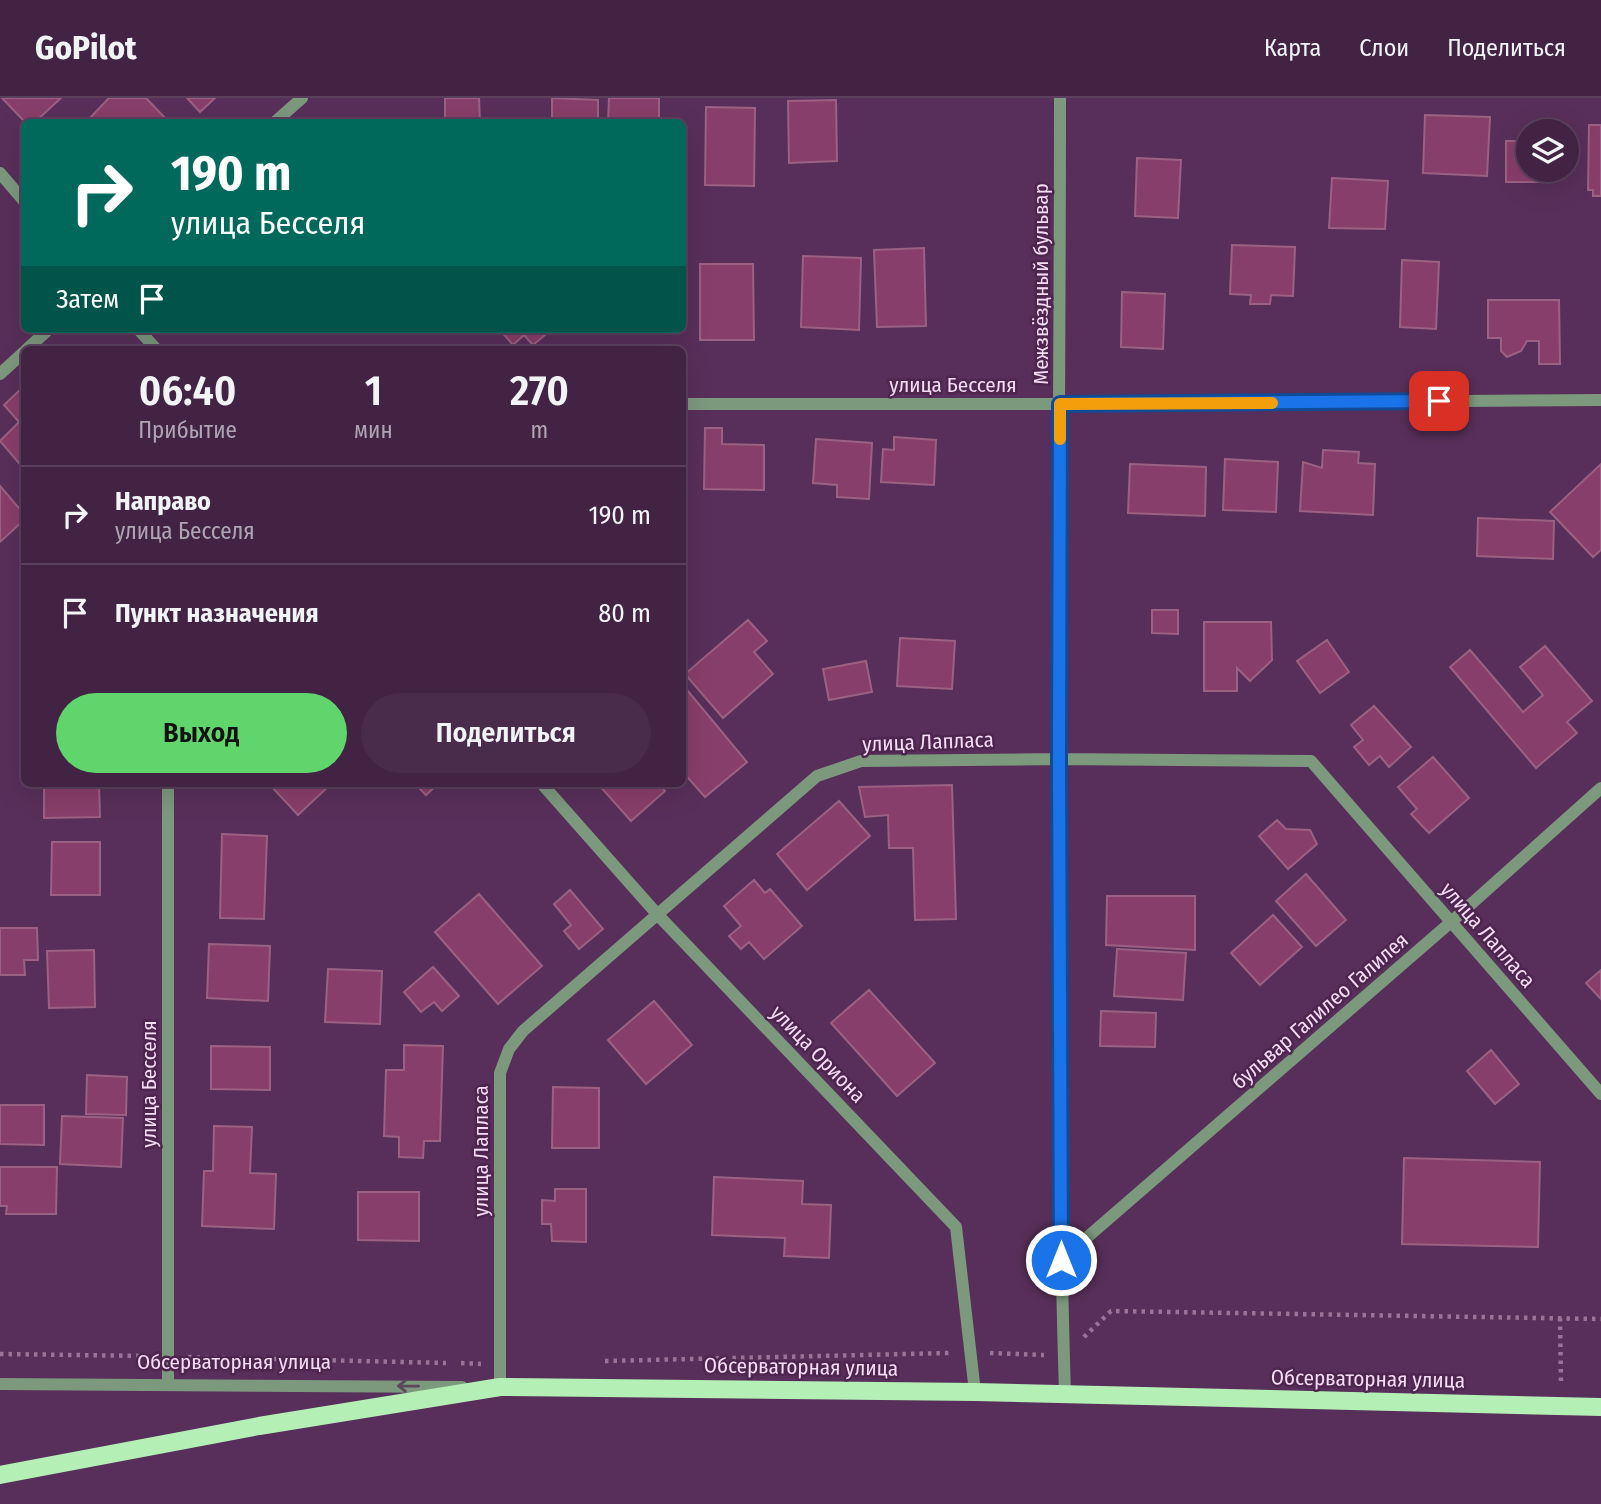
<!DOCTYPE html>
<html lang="ru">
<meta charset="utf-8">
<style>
body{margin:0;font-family:"Fira Sans Condensed",sans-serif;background:#492b4b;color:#f1f3f6;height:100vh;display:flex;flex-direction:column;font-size:26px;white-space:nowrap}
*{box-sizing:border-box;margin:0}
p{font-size:23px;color:#aea4b2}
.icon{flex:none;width:38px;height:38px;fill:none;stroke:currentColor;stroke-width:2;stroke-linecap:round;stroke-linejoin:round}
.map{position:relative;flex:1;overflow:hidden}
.drawer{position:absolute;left:21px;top:248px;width:665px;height:441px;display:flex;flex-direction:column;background:#422344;border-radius:10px;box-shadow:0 7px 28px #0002,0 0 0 2px #5a405d}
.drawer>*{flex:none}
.hud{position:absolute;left:21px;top:21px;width:665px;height:214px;border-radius:10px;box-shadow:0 7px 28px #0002,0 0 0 2px #5a405d;background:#00695c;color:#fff;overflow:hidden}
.fabs{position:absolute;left:1516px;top:21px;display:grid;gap:14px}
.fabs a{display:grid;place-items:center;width:63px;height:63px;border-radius:50%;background:#422344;box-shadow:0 7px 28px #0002,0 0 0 2px #5a405d;font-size:35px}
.pin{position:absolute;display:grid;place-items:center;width:60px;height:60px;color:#fff;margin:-30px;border-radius:14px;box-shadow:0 4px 10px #0006}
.me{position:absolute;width:77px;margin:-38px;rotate:0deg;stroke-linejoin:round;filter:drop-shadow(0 0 5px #0008)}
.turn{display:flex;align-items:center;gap:24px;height:147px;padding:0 35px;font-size:32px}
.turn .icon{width:91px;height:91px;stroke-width:2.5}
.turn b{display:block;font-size:49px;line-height:60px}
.then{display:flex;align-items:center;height:66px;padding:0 35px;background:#0003;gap:14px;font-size:26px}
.eta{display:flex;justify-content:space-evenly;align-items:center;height:119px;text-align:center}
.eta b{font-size:42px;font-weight:600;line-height:49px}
.button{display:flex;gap:14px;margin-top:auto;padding:14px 35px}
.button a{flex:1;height:80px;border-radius:42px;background:#5fd56b;color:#111;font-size:28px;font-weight:600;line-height:80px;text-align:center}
.button a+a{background:#492b4b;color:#f1f3f6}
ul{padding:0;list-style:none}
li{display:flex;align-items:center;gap:21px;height:98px;padding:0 35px;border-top:2px solid #5a405d}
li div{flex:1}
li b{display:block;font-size:26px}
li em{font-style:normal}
header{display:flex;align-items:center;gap:42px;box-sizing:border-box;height:98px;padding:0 35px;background:#422344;border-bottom:2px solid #5a405d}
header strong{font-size:33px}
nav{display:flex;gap:38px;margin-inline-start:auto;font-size:24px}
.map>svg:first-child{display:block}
.building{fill:#883e6a;stroke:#9b6182;stroke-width:2}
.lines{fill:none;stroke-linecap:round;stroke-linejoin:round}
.path{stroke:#977498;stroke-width:4.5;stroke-dasharray:3.5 5;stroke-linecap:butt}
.minor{stroke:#7c987d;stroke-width:12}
.major{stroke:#b4efb6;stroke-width:18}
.oneway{stroke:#5b485d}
.route-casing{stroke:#114b97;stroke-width:18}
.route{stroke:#1a73e8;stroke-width:12}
.slow{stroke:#f59e0b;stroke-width:12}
.labels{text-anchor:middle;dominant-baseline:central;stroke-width:5;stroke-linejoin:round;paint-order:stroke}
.street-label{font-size:21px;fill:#f5dcf5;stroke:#4d254f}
</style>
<header>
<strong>GoPilot</strong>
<nav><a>Карта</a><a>Слои</a><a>Поделиться</a></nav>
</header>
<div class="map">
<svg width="1601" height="1406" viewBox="0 0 1601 1406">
<rect width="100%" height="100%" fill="#582f5a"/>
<path class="building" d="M2 0H61L35 24H25Z
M109 0H146L169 24H86Z
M187 0H215L200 14Z
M445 0H479L480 24H445Z
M552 0 598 2V24H552Z
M609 0H659V24H608Z
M836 2 837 63 789 65 788 3Z
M706 9 755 10 754 88 705 87Z
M1425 17 1490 19 1487 78 1423 75Z
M1589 27H1601V98H1593V92H1588Z
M1506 43H1528V72H1547V84H1506Z
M1137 60 1181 62 1178 120 1135 118Z
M1332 80 1388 83 1385 131 1329 130Z
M1232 147 1295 149 1293 198 1271 197 1270 206H1250L1251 197 1230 196Z
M924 150 926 228 877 229 874 152Z
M803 158 861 160 859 232 801 229Z
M1402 162 1439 164 1436 231 1400 229Z
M700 166H753L754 242H700Z
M1122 194 1165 196 1163 251 1121 249Z
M1488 202H1559L1560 266H1539V243H1527L1521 253 1507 259 1501 253V240H1488Z
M499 231H552L533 247 524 237 513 247Z
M602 231H659V235Z
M24 288V371L0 343 19 324 4 307Z
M705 330H722V346L764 347V392L704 391Z
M894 339 936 342 934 387 881 384 883 351 894 352Z
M816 341 872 345 869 401 837 399V387L813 385Z
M1323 352 1359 354 1358 365 1375 366 1373 417 1300 413 1303 364 1322 370Z
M1225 361 1278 364 1276 414 1223 412Z
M1130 366 1206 369 1205 418 1128 415Z
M1601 366V452L1593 459 1550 414Z
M0 388 24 416V422L0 444Z
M1478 420 1554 423 1553 461 1477 458Z
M1152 512H1178V536L1152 535Z
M748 522 767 543 754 554 773 576 723 620 685 576Z
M1204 524H1271L1272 562 1250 583 1237 570V593H1204Z
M900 540 955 543 952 591 897 588Z
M1327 542 1349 574 1320 595 1297 563Z
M1545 548 1592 603 1567 624 1577 635 1536 670 1450 569 1470 552 1523 614 1543 597 1520 569Z
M866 563 872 594 829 602 823 571Z
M687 592 747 664 705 699 682 673V596Z
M1374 608 1411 649 1389 669 1380 658 1369 667 1354 649 1363 642 1351 627Z
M1433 659 1469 700 1429 735 1411 716 1417 711 1398 689Z
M44 686H99L100 719 44 720Z
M269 686H331L298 717Z
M415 686H438L426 697Z
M598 686H659L665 693 631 723Z
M952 687 956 821 915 822 913 750H889L888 717 865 719 859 689Z
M839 703 870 738 807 792 777 756Z
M1277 722 1286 731 1310 732 1317 746 1288 771 1259 738Z
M222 736 267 738 264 821 220 820Z
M52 744H100V797H51Z
M1306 776 1346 822 1316 848 1276 803Z
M754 782 765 795 770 791 802 828 764 861 749 844 741 851 729 838 741 828 724 808Z
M570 792 603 831 579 851 564 833 571 827 554 806Z
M479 796 542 868 498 906 435 834Z
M1107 798H1195V852L1106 847Z
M1273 817 1302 849 1260 887 1231 855Z
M0 830H37L38 862H24L25 877H0Z
M209 846 270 848 268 903 207 900Z
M1117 851 1186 855 1183 902 1114 898Z
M94 852 95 909 49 910 47 853Z
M433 869 459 898 442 913 434 904 421 914 404 894Z
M328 871 382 873 380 926 325 924Z
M1601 872V901L1586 885Z
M869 892 935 965 897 998 831 925Z
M654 903 692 947 646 986 608 942Z
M1101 913 1156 915 1155 949 1100 948Z
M404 947 443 948 440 1043H424L423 1060 399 1059V1039L384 1038 386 972H404Z
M211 948 270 949V992L211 991Z
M1491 952 1519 986 1495 1006 1467 973Z
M87 977 127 979 126 1017 86 1016Z
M553 989 599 990V1050H552Z
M0 1007H44V1047L0 1046Z
M62 1018 123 1020 121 1069 60 1066Z
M214 1028 252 1029 250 1075 276 1076 274 1131 202 1128 204 1073H213Z
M1404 1060 1540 1064 1538 1149 1402 1146Z
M0 1069H57L56 1116H6L7 1108H0Z
M714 1079 803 1083 802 1106 831 1107 829 1160 784 1158 785 1140 712 1137Z
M555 1091H586V1144L552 1143 551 1126H542V1102L555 1103Z
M358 1094H419V1143L358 1142Z"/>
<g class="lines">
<path class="path" d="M1560 1220 1561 1286
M1084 1239 1111 1213 1601 1221
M990 1255 1044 1257
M0 1256 148 1258
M188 1259 446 1265
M605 1263 949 1255
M461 1265 481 1266"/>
<path class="minor" d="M1060 0C1060 432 1052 865 1065 1296
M275 24 302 0
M0 75 24 103
M138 231 157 252
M26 252 49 231
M0 276 24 254
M682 306H1060L1601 302
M168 686V1286
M542 686 657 816 956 1129 975 1294
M1061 1162 1451 824 1601 690
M0 1286 462 1289
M494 1289H500V975L509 951 523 933 817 678 861 663 1059 661 1311 663 1601 996"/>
<path class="major" d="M0 1377 259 1328 500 1289 975 1294 1601 1309"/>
</g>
<defs><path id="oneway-shaft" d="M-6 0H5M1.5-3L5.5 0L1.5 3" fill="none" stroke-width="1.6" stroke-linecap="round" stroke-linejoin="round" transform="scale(1.75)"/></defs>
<use class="oneway" href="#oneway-shaft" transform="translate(408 1288) rotate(-179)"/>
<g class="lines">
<g class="route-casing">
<path id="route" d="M1061 1162 1059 661 1060 306 1439 303"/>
</g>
<use href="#route" class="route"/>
<path class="slow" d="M1060 341V306L1272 305"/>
</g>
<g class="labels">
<g class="street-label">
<text transform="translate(1041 186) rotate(-90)">Межзвёздный бульвар</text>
<text x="953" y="287">улица Бесселя</text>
<text transform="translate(928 644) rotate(-2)">улица Лапласа</text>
<text transform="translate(1488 837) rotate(49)">улица Лапласа</text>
<text transform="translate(1320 913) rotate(-41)">бульвар Галилео Галилея</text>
<text transform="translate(818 956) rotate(46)">улица Ориона</text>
<text transform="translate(149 986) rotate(-90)">улица Бесселя</text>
<text transform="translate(481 1053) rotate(-90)">улица Лапласа</text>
<text x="234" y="1264">Обсерваторная улица</text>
<text transform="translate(801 1269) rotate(1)">Обсерваторная улица</text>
<text transform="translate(1368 1281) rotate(1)">Обсерваторная улица</text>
</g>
</g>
</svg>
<div class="fabs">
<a><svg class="icon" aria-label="layers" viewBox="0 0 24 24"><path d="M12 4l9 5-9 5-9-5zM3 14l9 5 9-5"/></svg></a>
</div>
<div class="pin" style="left:1439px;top:303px;background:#d93025"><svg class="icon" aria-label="arrive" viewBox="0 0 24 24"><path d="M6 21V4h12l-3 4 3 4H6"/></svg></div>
<svg class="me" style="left:1061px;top:1162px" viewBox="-20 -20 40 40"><circle r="17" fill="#1a73e8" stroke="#fff" stroke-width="3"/><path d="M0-11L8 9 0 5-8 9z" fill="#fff"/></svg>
<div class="hud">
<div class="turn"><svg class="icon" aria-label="right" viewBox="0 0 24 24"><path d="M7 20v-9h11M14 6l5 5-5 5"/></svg><div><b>190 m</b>улица Бесселя</div></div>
<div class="then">Затем<svg class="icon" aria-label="arrive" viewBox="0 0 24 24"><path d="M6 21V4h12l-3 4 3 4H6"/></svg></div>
</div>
<section class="drawer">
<div class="eta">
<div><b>06:40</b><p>Прибытие</p></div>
<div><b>1</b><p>мин</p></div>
<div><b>270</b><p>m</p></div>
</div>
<ul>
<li><svg class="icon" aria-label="right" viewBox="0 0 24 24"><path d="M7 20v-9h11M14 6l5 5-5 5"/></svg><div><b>Направо</b><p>улица Бесселя</p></div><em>190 m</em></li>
<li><svg class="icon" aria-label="arrive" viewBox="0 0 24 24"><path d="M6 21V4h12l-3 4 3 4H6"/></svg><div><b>Пункт назначения</b></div><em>80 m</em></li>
</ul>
<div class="button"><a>Выход</a><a>Поделиться</a></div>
</section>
</div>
